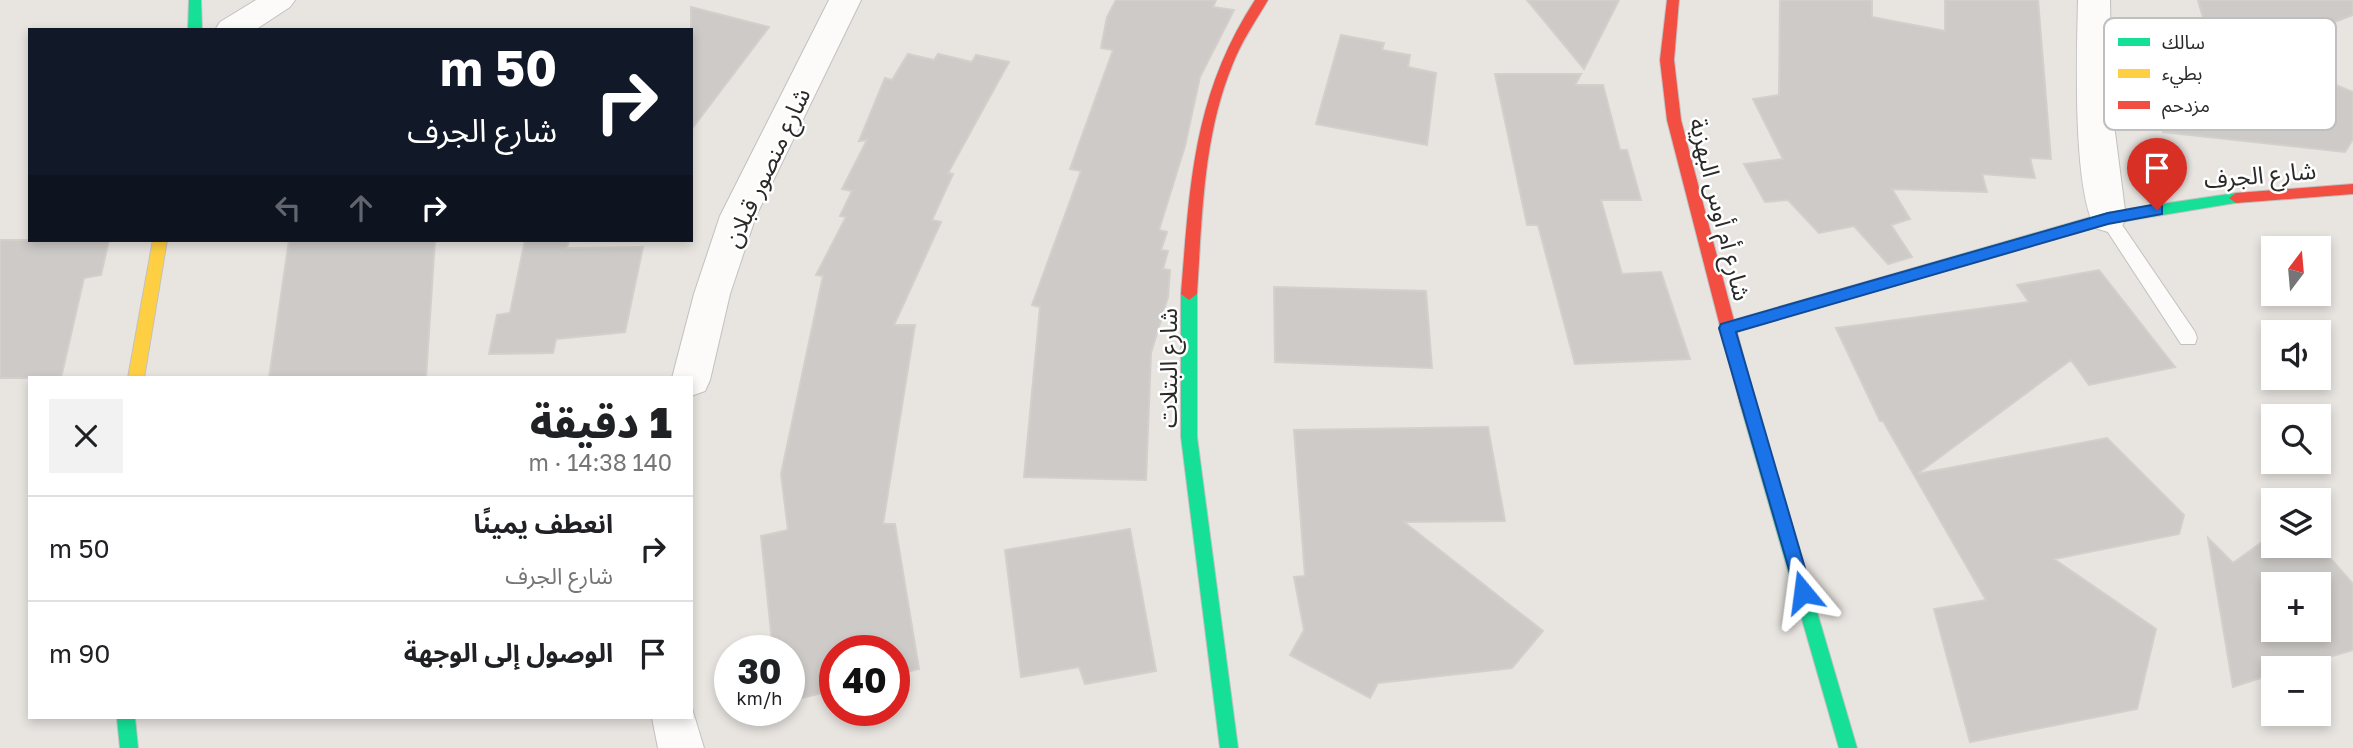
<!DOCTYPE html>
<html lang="ar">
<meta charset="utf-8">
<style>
body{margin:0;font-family:"Golos Text","Noto Sans Arabic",sans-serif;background:#f2f2f2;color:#202124;direction:rtl;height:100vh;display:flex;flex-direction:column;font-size:26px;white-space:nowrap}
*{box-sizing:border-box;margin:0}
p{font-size:23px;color:#757577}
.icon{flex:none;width:38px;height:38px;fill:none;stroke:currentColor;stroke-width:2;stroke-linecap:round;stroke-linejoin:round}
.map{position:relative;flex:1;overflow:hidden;direction:ltr}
.details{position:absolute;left:28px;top:376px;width:665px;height:343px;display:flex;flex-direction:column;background:#fff;border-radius:0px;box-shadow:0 4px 10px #0003;direction:rtl}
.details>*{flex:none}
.top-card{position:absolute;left:28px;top:28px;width:665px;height:214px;border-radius:0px;box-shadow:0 4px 10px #0003;direction:rtl;background:#111827;color:#fff;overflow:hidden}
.needle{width:46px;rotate:16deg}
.controls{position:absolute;left:2261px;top:236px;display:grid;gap:14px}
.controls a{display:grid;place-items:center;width:70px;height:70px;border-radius:0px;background:#fff;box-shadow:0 4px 10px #0003;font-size:35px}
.speed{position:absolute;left:714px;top:635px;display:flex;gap:14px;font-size:35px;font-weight:700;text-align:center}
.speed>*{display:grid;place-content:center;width:91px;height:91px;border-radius:50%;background:#fff;box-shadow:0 4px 10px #0003;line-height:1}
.speed small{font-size:18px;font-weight:400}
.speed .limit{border:10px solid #d22;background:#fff;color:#111}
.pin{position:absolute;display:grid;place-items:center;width:60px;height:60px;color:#fff;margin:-72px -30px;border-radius:50% 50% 50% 0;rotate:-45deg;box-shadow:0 0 7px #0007}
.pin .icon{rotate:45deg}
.me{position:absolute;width:77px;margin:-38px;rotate:344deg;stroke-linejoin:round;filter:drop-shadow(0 0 5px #0008)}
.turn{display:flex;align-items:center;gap:24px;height:147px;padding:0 21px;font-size:32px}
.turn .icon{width:91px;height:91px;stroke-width:2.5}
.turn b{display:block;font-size:49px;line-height:60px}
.lanes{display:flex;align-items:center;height:66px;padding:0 21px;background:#0003;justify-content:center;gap:35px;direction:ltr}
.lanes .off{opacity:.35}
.round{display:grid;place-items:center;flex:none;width:74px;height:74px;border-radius:0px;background:#f2f2f2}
.overview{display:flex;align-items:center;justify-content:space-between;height:119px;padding:0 21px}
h1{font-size:42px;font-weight:800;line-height:52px}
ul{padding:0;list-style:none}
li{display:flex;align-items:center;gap:21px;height:105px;padding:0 21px;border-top:2px solid #e0e0e0}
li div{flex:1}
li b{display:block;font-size:26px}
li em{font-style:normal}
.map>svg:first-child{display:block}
.building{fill:#cdcac7;stroke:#d3d0cc;stroke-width:2;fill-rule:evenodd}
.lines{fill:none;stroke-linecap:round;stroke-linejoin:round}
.lane-casing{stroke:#c2c1c1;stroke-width:2}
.street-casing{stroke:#c2c1c1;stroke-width:2}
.fast-casing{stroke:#c2c1c1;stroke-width:2}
.slow-casing{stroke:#c2c1c1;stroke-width:2}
.jam-casing{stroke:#c2c1c1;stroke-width:2}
.lane{fill:#fcfbfa;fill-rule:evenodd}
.street{fill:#fcfbfa;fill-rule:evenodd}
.fast{fill:#16e098;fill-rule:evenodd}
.slow{fill:#ffcf43;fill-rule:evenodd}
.jam{fill:#f24e42;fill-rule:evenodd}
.route{fill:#1a73e8;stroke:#114b97;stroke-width:2}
.labels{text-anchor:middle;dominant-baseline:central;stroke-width:5;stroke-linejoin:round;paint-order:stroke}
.street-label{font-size:24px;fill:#2a2a2a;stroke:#fff}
.key{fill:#fff;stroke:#bfbfbf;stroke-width:2}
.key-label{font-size:19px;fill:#2a2a2a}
</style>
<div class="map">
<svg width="2353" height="748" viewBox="0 0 2353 748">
<rect width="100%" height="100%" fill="#e8e4e0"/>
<path class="building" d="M1116 0H1216L1213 7 1234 10 1200 77 1185 146 1159 230 1167 232 1161 250 1168 251 1163 269 1170 270 1168 297 1151 353 1146 480 1024 477 1040 307 1032 305 1081 171 1070 169 1113 50 1101 48 1107 17Z
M1527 0H1619L1584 69Z
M1780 0H1872V17L1945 31V0H2038L2051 159 2030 158 2035 178 1982 174 1987 192 1892 189 1910 219 1891 225 1912 257 1888 264 1854 226 1819 233 1788 200 1765 202 1744 164 1783 159 1753 99 1779 95Z
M2198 0H2353V15L2256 52 2353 92V139L2345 152 2163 132 2147 58 2217 69Z
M691 7 769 27 691 130Z
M1341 35 1384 43 1382 50 1410 55 1408 67 1436 73 1427 145 1316 124Z
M908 54 934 60 938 54 972 62 976 55 1009 62 948 173 953 174 932 220 941 222 894 325H915L883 524H895L919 669 894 675V651H835V690L789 701V651H773L761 536 788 530 781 474 823 276 816 275 846 217 840 216 852 191 842 189 867 140 859 141 885 78 892 80Z
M1495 74H1581L1575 85H1603L1620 150H1627L1641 200H1601L1622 274 1661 272 1690 359 1575 364 1538 225H1527Z
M0 240H109L101 275 84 278 61 378H0Z
M289 240H435L426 378H269Z
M525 240H569L567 248 643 247 625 332 556 339 553 353 489 354 497 315 510 313Z
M2099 270 2175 367 2089 385 2071 360 1917 474 2107 438 2184 515 2179 534 2054 559 2156 629 2137 709 1970 742 1934 609 1986 600 1883 421H1880L1836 328 2029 302 2017 285Z
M1274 287 1426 291 1432 368 1275 362Z
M1488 427 1505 521 1404 522 1543 631 1512 668 1378 683 1370 698 1290 655 1304 630 1294 577 1305 576 1294 430Z
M1130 529 1156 671 1085 684 1079 667 1021 677 1005 550Z
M2273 534V546L2319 545 2353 584V650L2292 668H2273V674L2233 687 2208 538 2233 563ZM2273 584H2319V630H2273Z"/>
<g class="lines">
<g class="lane-casing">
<path id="lane" d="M2108 211 2114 213 2195 332 2197 338 2195 344H2181L2102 223 2099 218Z"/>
</g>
<g class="street-casing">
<path id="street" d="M256 0H295L290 7 255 30H215L220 22Z
M829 0H861L756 216 730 294 710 380 705 391 691 396V378H672L694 294 720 216Z
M2078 0H2110L2112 109 2126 218 2121 228 2108 232 2095 228C2072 185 2077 52 2078 0Z
M691 705 704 748H658L652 718H691Z"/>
</g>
<g class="fast-casing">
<path id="fast" d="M189 0H201L202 30H188Z
M2236 193 2241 194 2243 198 2241 202 2108 224 1727 334 1722 332 1719 328 1722 324 1727 322 2108 212Z
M1189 288 1197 294V437L1238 748H1220L1181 437V294Z
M1748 397 1754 399 1756 404 1857 748H1839L1740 404 1742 399Z
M117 718H135L138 748H120Z"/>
</g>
<g class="slow-casing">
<path id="slow" d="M153 240H167L144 378H128Z"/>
</g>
<g class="jam-casing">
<path id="jam" d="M1255 0H1268C1255 22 1241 42 1232 66 1203 137 1202 218 1197 294L1189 300 1181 294C1190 184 1193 95 1255 0Z
M1667 0H1679L1674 60 1681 120 1756 404 1754 409 1748 411 1742 409 1740 404 1667 120 1660 60Z
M2353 184V194L2236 203 2229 198 2236 193Z"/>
</g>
<use href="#lane" class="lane"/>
<use href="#street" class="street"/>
<use href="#fast" class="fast"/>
<use href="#slow" class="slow"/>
<use href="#jam" class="jam"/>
</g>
<path class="route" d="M2157 204 2162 206V214L2108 224 1736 332 1812 592 1809 597 1803 600 1797 597 1719 328 1721 324 2108 213Z"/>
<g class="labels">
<g class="street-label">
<text transform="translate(766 167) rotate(-65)">شارع منصور قبلان</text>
<text transform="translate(2260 174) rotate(-5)">شارع الجرف</text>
<text transform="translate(1721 209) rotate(76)">شارع أم أوس البهزية</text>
<text transform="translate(1167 368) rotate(-90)">شارع البتلات</text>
</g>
</g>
<rect x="2104" y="18" width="232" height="112" rx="10" class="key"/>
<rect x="2118" y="38" width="32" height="8" fill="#16e098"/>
<rect x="2118" y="69" width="32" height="9" fill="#ffcf43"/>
<rect x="2118" y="101" width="32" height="8" fill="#f24e42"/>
<g class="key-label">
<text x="2162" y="49">سالك</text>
<text x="2162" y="80">بطيء</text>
<text x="2162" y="112">مزدحم</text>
</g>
</svg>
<div class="controls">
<a><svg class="needle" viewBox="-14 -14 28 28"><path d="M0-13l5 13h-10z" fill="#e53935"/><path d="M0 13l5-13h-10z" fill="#757577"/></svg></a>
<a><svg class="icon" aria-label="sound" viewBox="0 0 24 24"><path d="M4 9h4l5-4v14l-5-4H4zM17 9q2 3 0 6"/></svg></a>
<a><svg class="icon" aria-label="search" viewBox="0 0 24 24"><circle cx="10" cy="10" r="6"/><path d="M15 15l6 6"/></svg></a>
<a><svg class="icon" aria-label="layers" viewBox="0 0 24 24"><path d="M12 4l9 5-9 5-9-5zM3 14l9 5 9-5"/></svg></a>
<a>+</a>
<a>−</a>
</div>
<div class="speed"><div>30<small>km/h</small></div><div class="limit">40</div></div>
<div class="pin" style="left:2157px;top:210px;background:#d93025"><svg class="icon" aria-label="arrive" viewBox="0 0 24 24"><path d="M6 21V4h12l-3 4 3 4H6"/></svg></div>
<svg class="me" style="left:1803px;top:592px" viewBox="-20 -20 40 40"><path d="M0-17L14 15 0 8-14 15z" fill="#1a73e8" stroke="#fff" stroke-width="4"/></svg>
<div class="top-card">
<div class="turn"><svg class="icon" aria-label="right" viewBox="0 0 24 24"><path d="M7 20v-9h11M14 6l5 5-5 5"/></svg><div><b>50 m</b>شارع الجرف</div></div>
<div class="lanes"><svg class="icon off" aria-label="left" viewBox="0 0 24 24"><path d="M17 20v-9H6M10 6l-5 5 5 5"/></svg><svg class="icon off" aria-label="ahead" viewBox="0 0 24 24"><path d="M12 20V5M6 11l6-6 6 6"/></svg><svg class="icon" aria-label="right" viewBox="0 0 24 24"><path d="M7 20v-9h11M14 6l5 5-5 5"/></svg></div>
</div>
<section class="details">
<div class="overview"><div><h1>1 دقيقة</h1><p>140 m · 14:38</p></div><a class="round"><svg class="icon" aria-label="close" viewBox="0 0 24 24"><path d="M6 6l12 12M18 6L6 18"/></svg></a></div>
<ul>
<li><svg class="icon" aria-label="right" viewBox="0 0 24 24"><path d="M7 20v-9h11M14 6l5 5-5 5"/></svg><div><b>انعطف يمينًا</b><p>شارع الجرف</p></div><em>50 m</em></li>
<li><svg class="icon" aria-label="arrive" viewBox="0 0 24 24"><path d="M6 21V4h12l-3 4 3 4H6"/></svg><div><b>الوصول إلى الوجهة</b></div><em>90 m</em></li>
</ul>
</section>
</div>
